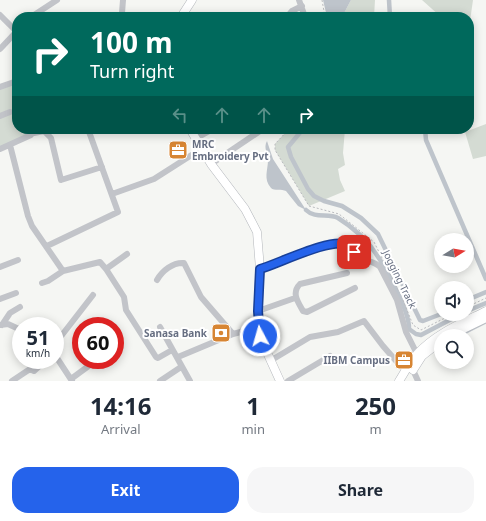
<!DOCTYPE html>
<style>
body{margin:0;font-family:"Noto Sans",sans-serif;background:#f6f6f7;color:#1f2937;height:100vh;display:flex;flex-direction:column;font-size:15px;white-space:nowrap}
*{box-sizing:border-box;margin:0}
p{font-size:13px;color:#747a83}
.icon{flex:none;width:22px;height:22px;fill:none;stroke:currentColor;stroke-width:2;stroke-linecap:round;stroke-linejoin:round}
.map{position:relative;height:381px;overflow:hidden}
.side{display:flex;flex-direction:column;background:#fff;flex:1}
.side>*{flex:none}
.top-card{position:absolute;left:12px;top:12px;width:462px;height:122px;border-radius:16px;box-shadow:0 2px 10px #0003;background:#00695c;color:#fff;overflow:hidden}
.needle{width:26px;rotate:79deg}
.tools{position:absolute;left:434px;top:233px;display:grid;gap:8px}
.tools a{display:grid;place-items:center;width:40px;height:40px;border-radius:50%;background:#fff;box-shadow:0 2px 10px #0003;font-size:20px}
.speed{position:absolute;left:12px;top:317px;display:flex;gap:8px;font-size:20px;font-weight:700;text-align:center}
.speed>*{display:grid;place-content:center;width:52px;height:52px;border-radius:50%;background:#fff;box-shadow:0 2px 10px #0003;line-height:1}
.speed small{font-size:10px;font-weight:400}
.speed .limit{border:6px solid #d22;background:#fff;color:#111}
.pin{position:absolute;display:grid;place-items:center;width:34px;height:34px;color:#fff;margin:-17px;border-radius:8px;box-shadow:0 2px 6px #0006}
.me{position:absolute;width:44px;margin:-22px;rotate:354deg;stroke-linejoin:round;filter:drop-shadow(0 0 3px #0008)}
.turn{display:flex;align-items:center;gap:14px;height:84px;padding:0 12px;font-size:18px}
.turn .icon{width:52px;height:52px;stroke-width:2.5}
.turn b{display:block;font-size:28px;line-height:34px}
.lanes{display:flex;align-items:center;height:38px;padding:0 12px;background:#0003;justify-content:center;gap:20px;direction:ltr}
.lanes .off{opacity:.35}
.eta{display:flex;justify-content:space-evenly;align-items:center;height:68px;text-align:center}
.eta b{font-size:24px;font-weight:700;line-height:28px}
.action{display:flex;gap:8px;margin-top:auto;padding:8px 12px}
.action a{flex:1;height:46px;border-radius:16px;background:#2563eb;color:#fff;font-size:16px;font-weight:700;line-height:46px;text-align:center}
.action a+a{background:#f6f6f7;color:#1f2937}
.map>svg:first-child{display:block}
.green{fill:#d4dbd3}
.water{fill:#bec4cb}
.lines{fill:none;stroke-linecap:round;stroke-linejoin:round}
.stream{stroke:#bec4cb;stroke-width:1.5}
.canal{stroke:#bec4cb;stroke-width:4.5}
.major-casing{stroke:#b3b6bb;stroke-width:9}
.path{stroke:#babbbf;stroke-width:1;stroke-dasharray:2 2;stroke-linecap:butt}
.minor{stroke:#c2c4c9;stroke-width:6}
.major{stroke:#fff;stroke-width:8}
.route-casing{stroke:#184099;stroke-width:10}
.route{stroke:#2563eb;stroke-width:7}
.labels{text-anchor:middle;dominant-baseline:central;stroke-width:4;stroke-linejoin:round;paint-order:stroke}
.poi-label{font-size:10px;font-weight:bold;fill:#676f82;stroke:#fff;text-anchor:end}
.street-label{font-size:10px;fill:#676f82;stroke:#fff}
</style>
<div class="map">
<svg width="486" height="381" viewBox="0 0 486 381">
<rect width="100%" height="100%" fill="#f5f6f3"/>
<path class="green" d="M351 0H375L374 17H342Z
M422 0H473L469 28V17H441Z
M17 81V129H34V133L0 149V87Z
M486 124V156L473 159 465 132Z
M289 129H345L343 153 345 165 338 169 340 180 345 191 309 206 275 150V144Z"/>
<path class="water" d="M323 0H351L342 17H327Z
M267 141 273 159 306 210 298 206 286 191C282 189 274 191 271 188 263 179 268 170 268 160 268 153 263 148 267 141Z"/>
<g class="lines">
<path class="stream" d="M460 336 486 323"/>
<path class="canal" d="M389 0 390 17
M303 129 288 147 291 157 308 189 314 196 324 201 342 206 361 218 378 234 420 320 423 321 441 314
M425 129 426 140 486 279
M306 210C315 219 328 213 338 218 351 226 366 239 374 251 385 266 410 312 409 329L416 334 421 335 461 314
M467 300 486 292
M467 311 486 303"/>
<g class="major-casing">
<path id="major" d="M181 17 192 0
M190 129 211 164 245 209 257 232 260 269 258 311 260 337 280 381
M449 336 486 318
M413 370 422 356 441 341
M399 381C405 372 410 361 418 353 437 333 462 323 486 311"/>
</g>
<path class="path" d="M322 0 325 17
M289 129 275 144V150L309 206 339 214 374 242 399 292
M403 300 413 325 421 330 453 314
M467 307 486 298"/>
<path class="minor" d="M123 0 122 13 124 17
M299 0 305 17
M0 15 16 31
M31 17 57 0
M287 17 292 11 302 6
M0 49 17 31
M0 87 17 81
M0 116 10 112
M34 133 44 131 51 138 61 180 102 167
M195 139 213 129
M10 145 28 216 32 226 63 271
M0 149 31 135 34 129
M211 164 260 131
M112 194 154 179 201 149
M47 246 118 212 88 129
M0 267 18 260
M106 269 124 297 126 310 156 357 158 358 172 350
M260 269C279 263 329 237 346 245 353 248 357 256 363 259 369 262 375 262 380 267L397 300 406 332 417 354
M347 273 300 284C291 293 298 302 303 311L307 312 355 288
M157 280C162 271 173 262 184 263L201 297 233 334
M42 283 48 281 63 271 100 262 106 269 127 254
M0 299 16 293
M258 311 295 298
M0 325 8 324 21 330
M2 325 10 313 20 307
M160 327 190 381
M55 344 93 295
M55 355 72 381
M178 357 233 334 259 327
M270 361 310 337 338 332 364 321 383 346 405 371
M413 370 418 381
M71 379 94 362
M12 381 30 369 34 371 46 360
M160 381 181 367
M288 381 330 356"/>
<use href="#major" class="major"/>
</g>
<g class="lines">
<g class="route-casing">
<path id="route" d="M260 336 258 311 260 269C278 264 331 237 347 245 350 247 352 250 354 252"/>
</g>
<use href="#route" class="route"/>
</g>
<defs>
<g id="office-square" transform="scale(1)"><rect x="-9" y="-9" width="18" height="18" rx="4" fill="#d78533" stroke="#fff"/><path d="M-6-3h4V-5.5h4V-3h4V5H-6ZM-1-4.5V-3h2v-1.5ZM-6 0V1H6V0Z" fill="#fff"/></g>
<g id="bank-square" transform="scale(1)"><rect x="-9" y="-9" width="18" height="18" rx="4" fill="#d78533" stroke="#fff"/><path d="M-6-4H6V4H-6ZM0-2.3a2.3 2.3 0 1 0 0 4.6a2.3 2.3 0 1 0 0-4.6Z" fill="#fff"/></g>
</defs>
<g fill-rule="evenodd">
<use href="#office-square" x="178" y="150"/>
<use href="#bank-square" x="221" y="333"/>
<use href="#office-square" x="404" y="360"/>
</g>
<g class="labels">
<g class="poi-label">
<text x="192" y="144" text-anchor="start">MRC<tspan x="192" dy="12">Embroidery Pvt</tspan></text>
<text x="207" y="333">Sanasa Bank</text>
<text x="390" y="360">IIBM Campus</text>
</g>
<g class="street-label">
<text transform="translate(400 279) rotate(64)">Jogging Track</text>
</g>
</g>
</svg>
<div class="tools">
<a><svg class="needle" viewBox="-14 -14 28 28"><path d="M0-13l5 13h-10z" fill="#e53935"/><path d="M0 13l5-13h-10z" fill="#747a83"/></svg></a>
<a><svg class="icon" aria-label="sound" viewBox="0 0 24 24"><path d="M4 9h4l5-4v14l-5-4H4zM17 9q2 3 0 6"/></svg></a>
<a><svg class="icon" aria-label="search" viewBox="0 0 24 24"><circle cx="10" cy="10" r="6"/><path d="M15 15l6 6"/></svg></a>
</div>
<div class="speed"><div>51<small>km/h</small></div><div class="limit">60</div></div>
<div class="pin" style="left:354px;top:252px;background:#d93025"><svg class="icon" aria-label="arrive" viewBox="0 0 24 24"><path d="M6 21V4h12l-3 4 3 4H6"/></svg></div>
<svg class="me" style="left:260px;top:336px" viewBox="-20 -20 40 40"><circle r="17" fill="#2563eb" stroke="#fff" stroke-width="3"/><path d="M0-11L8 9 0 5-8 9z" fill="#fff"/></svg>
<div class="top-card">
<div class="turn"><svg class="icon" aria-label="right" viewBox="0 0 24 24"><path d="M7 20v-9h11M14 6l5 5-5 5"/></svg><div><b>100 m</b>Turn right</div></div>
<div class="lanes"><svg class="icon off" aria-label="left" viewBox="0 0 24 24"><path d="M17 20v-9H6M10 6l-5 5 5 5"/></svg><svg class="icon off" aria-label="ahead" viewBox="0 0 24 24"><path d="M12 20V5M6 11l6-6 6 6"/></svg><svg class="icon off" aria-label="ahead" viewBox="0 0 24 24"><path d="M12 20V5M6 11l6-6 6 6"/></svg><svg class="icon" aria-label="right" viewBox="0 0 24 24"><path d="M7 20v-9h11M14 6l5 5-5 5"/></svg></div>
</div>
</div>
<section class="side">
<div class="eta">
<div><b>14:16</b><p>Arrival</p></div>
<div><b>1</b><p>min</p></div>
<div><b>250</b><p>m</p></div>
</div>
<div class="action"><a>Exit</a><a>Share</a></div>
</section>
